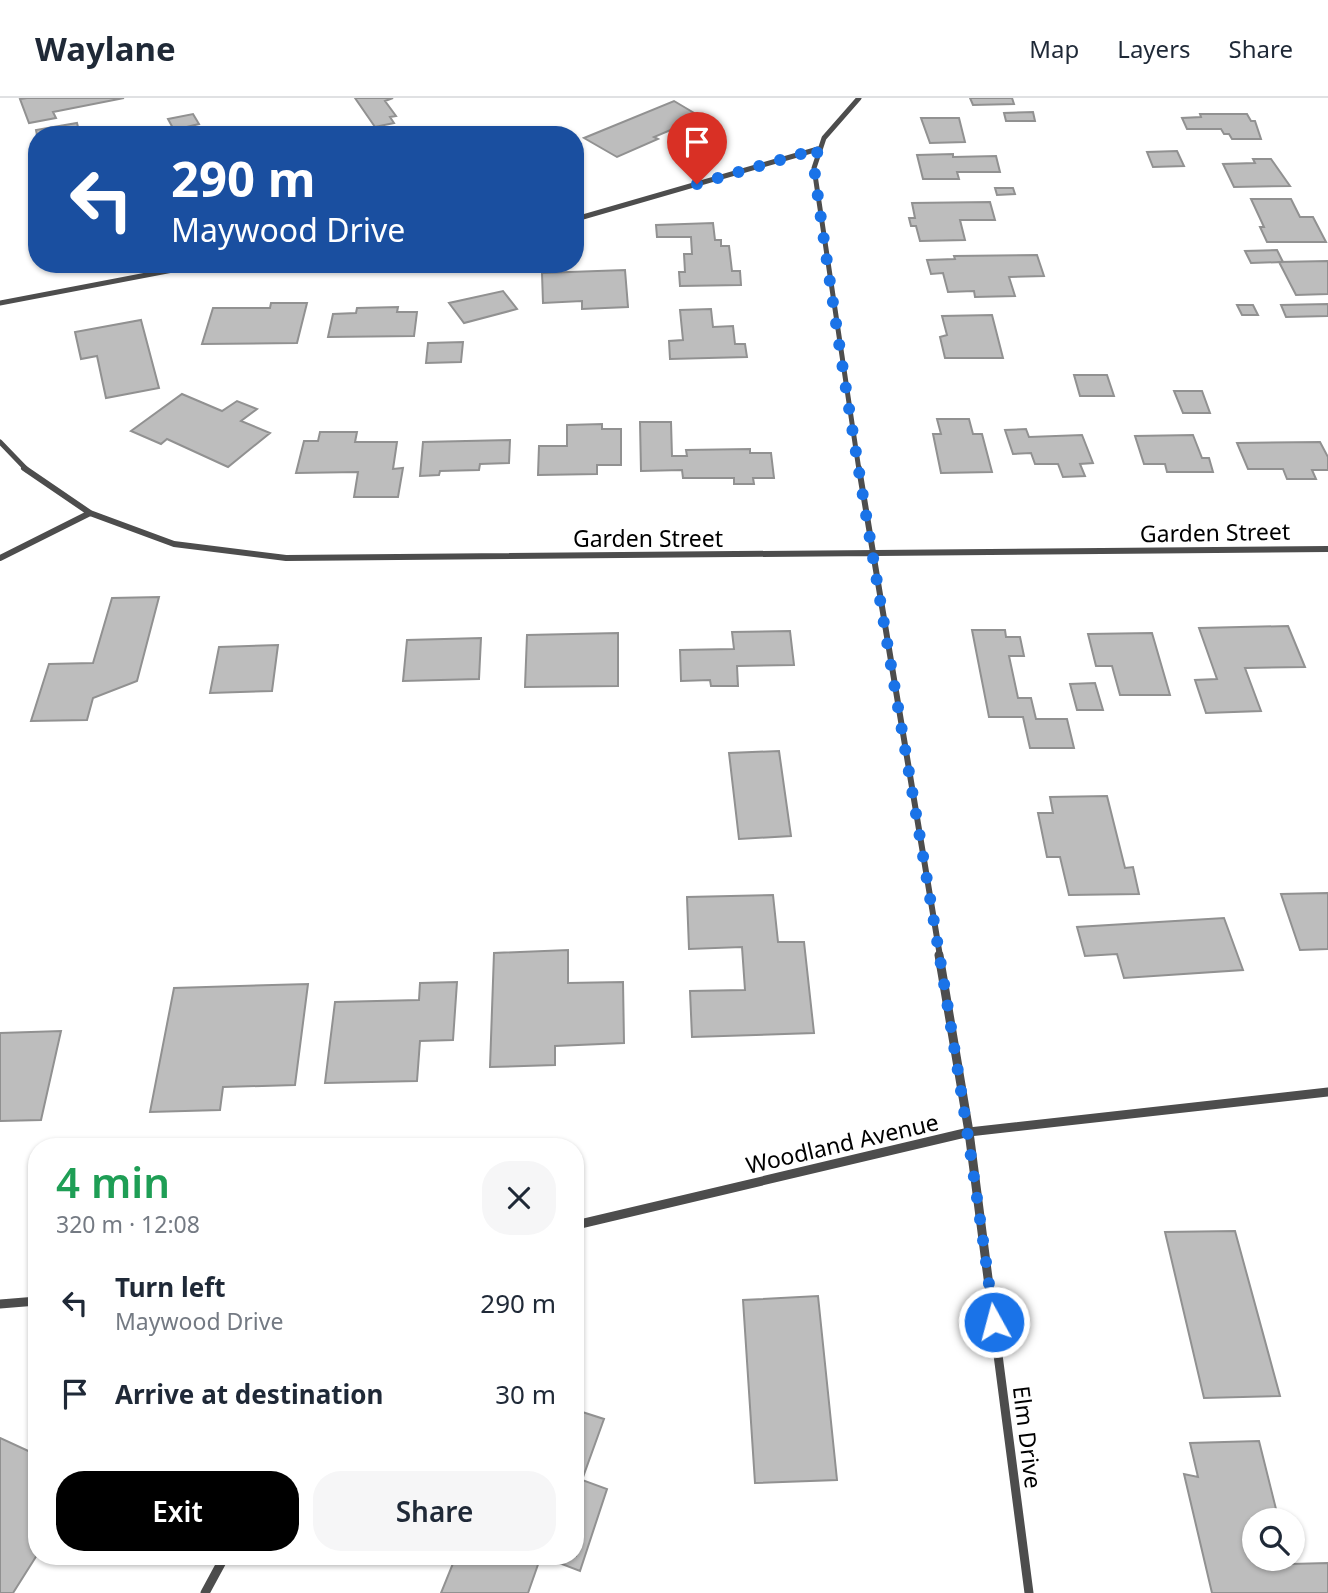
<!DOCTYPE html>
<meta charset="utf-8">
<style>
body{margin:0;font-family:"Noto Sans",sans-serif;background:#f6f6f7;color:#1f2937;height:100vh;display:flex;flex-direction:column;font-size:26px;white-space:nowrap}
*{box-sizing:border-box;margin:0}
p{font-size:23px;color:#747a83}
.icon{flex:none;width:38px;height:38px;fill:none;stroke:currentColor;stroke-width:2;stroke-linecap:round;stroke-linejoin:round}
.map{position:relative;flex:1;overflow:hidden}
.panel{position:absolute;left:28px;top:1040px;width:556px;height:427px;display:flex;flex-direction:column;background:#fff;border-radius:28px;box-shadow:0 2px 5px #0004}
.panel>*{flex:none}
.hud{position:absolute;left:28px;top:28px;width:556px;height:147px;border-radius:28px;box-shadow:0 2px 5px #0004;background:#1a4fa0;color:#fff;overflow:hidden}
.buttons{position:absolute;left:1242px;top:1410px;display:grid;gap:14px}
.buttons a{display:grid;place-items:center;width:63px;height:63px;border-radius:50%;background:#fff;box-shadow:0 2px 5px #0004;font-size:35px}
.pin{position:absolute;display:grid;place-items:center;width:60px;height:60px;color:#fff;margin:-72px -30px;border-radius:50% 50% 50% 0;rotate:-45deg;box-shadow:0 0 7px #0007}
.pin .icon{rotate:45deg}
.me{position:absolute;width:77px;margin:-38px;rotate:353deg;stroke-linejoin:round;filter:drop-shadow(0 0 5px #0008)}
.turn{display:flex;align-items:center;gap:24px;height:147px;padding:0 28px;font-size:32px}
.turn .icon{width:91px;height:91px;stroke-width:2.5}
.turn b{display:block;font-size:49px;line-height:60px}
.round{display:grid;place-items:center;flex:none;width:74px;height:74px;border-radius:28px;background:#f6f6f7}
.head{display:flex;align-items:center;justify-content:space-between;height:119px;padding:0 28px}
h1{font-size:42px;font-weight:600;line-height:52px;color:#1e9e55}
.cta{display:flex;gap:14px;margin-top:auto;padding:14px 28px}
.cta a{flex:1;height:80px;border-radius:28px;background:#000;color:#fff;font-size:28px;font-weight:600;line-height:80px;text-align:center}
.cta a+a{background:#f6f6f7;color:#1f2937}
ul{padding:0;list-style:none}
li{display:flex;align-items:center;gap:21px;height:91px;padding:0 28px}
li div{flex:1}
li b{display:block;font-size:26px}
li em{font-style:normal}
header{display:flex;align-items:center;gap:42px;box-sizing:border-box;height:98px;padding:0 35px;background:#fff;border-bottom:2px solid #e0e1e3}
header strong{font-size:33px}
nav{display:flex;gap:38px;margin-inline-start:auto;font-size:24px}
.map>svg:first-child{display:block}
.building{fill:#bdbdbd;stroke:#919191;stroke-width:2}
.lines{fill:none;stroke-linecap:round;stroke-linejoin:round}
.minor-far2{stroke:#4d4d4d;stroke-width:5}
.minor-far1{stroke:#4d4d4d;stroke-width:6}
.minor{stroke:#4d4d4d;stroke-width:9}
.route{stroke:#1a73e8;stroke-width:12;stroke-dasharray:0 21.6}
.labels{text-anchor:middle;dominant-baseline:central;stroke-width:7;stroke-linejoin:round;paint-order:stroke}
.street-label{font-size:23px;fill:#000;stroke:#fff}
</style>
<header>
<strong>Waylane</strong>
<nav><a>Map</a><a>Layers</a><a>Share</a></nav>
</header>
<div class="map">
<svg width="1328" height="1495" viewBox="0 0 1328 1495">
<rect width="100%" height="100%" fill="#fff"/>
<path class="building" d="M27 0H124L53 14 56 20 29 25 20 1Z
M355 0H393L385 3 396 18 390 19 394 25 375 29Z
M970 0H1012L1014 6 973 7Z
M674 3 701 19 654 39 658 41 617 59 584 40Z
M1033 14 1035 23H1006L1004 15Z
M193 16 199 26 174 32 168 21Z
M1200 16H1247L1251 23H1255L1261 41H1232L1229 36H1224L1221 31H1187L1182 20 1201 19Z
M921 20H959L965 44 930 45Z
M77 25 79 33 87 32 88 37H37L36 32Z
M1177 53 1184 68 1153 69 1147 54Z
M953 56V59L996 58 1000 74H957L959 81H923L917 57Z
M1253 61H1271L1290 88 1234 89 1223 66 1255 65Z
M995 90H1013L1015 96 997 97Z
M1251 101H1291L1300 119H1313L1326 144H1267L1260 129H1264Z
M990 104 995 122H960L965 142 920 143 916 128H911L909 120H915L912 105Z
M713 125 715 142H721V148H729L732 173H740L741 187 680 188 679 174H685L684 156H692L691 139H657L656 127Z
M1277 152 1283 164 1251 165 1245 153Z
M1037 157 1044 178 1009 179 1015 198 975 199 974 193 948 194 943 175 931 176 927 162 955 161 954 158Z
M1328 163V196L1296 197 1279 164Z
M625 172 628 209 582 211V203L543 205 542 175Z
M503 193 517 211 464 225 449 205Z
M271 205H307L297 245 202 246 213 210H270Z
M1328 206V218L1286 219 1281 207Z
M1237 207H1253L1258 217H1242Z
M398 209 397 214H417L414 238 328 239 333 216 356 215 357 210Z
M711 211 713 229 733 228 735 246H745L747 259 670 261 669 243 683 242 680 212Z
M992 217 1003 260H945L940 239 947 237 942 218Z
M141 222 159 290 106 300 97 258 81 261 75 234Z
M463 244 461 264 426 265 428 245Z
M1074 277H1107L1114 298H1080Z
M1174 293H1202L1210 315H1183Z
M182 296 222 313 237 303 257 311 241 323 270 335 228 369 167 341 161 346 131 333Z
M937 321H969L973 336H982L992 374 941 375 933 336H941Z
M640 324H671L672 358H687L686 352 750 351V355H771L774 380H753L754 386H734V380H683L682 372 641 373Z
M602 326V331H621V367H597V376L538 377 539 348H567V327Z
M1026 331 1029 339 1082 337 1093 365 1080 366 1085 378 1063 379 1058 366H1035L1031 355 1013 356 1005 332Z
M320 334H357L355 344H397L393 371 403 370 398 399H354L358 374 296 375 304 343H318Z
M1193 337 1202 360H1209L1213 374H1167L1165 366H1144L1135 338Z
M510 342 509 365 480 366 479 372 440 373 439 377 420 378 423 344Z
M1320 344 1328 359V372H1312L1316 381H1287L1283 371H1248L1237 345Z
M159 499 137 583 93 600 87 622 31 623 49 566 93 565 112 500Z
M1288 528 1305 569 1245 570 1261 613 1206 615 1195 582 1217 581 1199 530Z
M972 532H1005L1006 539H1020L1024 558H1009L1018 600H1031L1036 621H1067L1074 650H1030L1023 619H989Z
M790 533 794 567 737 568 738 588H711L710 582 681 583 680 552 734 551 732 534Z
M618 535V588L525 589 527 537Z
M1152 535 1170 597H1120L1112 568H1096L1088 536Z
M481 540 479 581 403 583 407 542Z
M278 547 272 593 210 595 219 549Z
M1095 585 1103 612H1077L1070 586Z
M779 653 791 738 739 741 729 655Z
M1107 698 1125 770 1133 769 1139 796 1069 797 1060 759H1047L1038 715H1053L1050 699Z
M1328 795V851L1300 852 1281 796Z
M773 797 778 844H804L814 935 692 939 690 893 745 892 742 849 689 851 687 799Z
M1224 820 1243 872 1124 880 1117 856 1085 858 1077 829Z
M568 852V885L623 884 624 945 555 948V967L490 969 494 855Z
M457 884 453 942 420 943 417 983 325 985 335 904 419 902 420 885Z
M308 886 295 987 223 989 220 1012 150 1014 174 890Z
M61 933 41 1022 0 1023V935Z
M1235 1133 1280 1298 1204 1300 1165 1134Z
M818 1198 837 1382 755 1385 743 1202Z
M576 1312 604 1321 582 1382 607 1391 580 1473 541 1458 528 1495H441L456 1458H576Z
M0 1340 37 1357V1457L13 1495H0Z
M1259 1343 1279 1423H1255V1461H1290L1291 1466 1328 1465V1495H1212L1184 1376 1198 1379 1190 1345Z"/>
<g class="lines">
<path class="minor-far2" d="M859 0 824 40 814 70 859 372
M576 121 818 51
M0 205 204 166
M0 344 27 372"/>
<path class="minor-far1" d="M24 370 90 415 174 446 286 460 1328 451
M859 370 940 858
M0 460 90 415"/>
<path class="minor" d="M939 857 969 1034 1029 1495
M576 1127 969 1034 1328 994
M0 1206 37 1203
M205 1495 225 1458"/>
</g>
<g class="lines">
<path class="route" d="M697 86 818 51 814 69C865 456 944 838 994 1224"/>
</g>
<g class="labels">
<g class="street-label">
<text transform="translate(1215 434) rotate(-1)">Garden Street</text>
<text x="648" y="440">Garden Street</text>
<text transform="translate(842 1045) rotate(-13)">Woodland Avenue</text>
<text transform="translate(1028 1339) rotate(83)">Elm Drive</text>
</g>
</g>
</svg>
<div class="buttons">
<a><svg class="icon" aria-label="search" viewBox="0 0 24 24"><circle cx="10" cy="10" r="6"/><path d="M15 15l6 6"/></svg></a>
</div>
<div class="pin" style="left:697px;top:86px;background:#d93025"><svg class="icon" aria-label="arrive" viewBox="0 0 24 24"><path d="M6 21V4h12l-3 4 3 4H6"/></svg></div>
<svg class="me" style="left:994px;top:1224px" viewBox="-20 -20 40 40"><circle r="17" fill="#1a73e8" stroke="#fff" stroke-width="3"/><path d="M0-11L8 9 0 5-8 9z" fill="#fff"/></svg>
<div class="hud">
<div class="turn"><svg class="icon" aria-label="left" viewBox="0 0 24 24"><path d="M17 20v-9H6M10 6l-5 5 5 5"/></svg><div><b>290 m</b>Maywood Drive</div></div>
</div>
<section class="panel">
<div class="head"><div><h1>4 min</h1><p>320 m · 12:08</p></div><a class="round"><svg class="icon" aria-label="close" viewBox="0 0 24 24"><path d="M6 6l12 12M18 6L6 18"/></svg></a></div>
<ul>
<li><svg class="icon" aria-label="left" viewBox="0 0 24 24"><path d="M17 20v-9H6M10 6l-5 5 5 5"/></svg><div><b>Turn left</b><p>Maywood Drive</p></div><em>290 m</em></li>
<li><svg class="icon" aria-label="arrive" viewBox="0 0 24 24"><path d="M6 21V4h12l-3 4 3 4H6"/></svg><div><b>Arrive at destination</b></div><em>30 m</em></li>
</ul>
<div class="cta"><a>Exit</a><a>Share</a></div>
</section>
</div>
